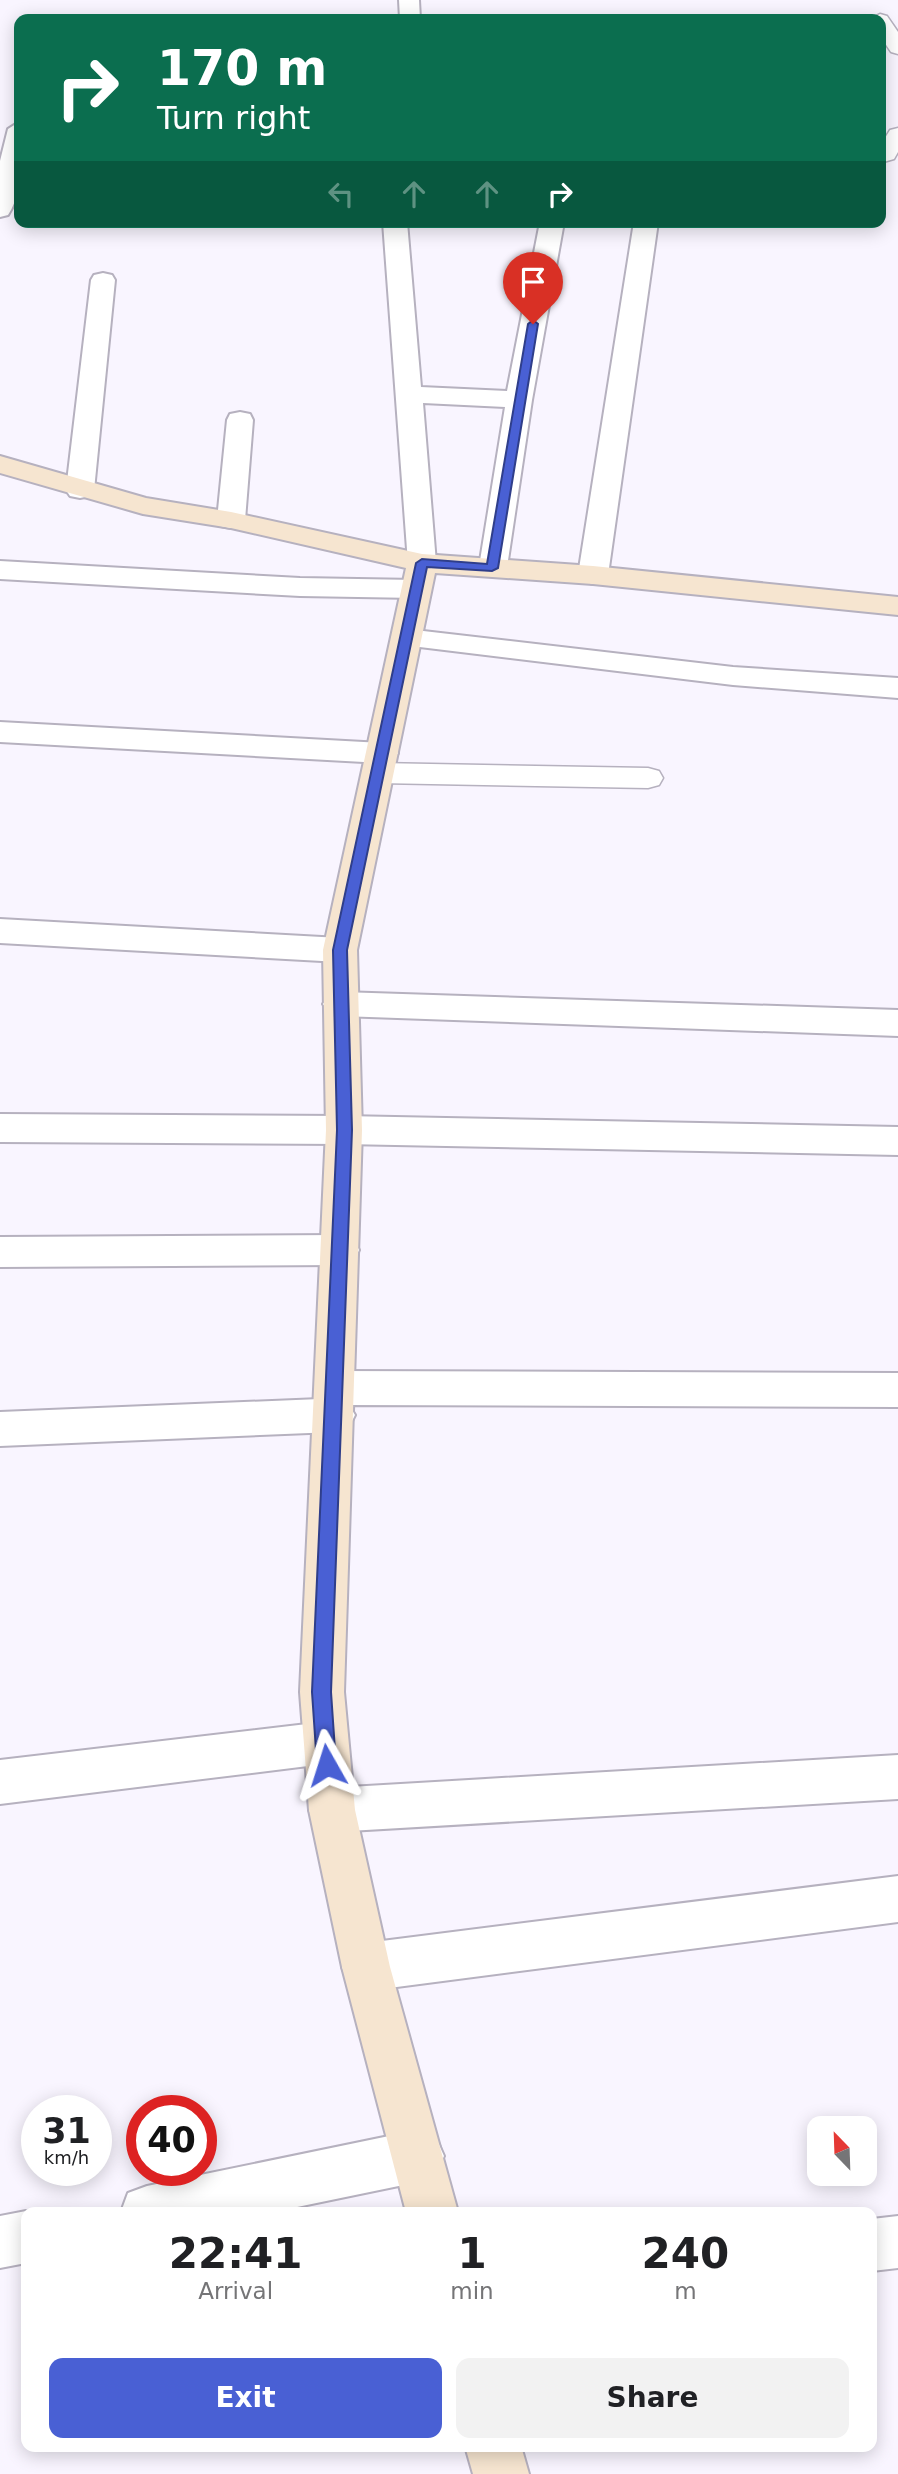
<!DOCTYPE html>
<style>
body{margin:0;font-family:"DejaVu Sans",sans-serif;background:#f2f2f2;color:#202124;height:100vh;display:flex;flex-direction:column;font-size:26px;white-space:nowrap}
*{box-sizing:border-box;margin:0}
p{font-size:23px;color:#757577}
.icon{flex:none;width:38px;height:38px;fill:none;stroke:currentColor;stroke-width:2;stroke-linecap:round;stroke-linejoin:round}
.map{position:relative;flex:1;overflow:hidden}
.drawer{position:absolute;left:21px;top:2207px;width:856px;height:245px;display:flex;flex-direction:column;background:#fff;border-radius:14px;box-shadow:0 4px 18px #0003}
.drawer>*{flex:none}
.guide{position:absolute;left:14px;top:14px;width:872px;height:214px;border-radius:14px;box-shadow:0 4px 18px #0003;background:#0b6e4f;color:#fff;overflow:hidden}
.needle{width:46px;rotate:337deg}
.fabs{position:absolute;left:807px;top:2116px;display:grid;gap:14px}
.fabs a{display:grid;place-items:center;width:70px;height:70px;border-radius:14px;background:#fff;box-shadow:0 4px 18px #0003;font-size:35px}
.speed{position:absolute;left:21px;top:2095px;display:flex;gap:14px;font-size:35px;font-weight:700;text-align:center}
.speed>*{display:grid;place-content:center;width:91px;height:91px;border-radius:50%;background:#fff;box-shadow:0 4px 18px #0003;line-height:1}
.speed small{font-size:18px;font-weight:400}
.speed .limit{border:10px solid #d22;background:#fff;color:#111}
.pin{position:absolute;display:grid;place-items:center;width:60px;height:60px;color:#fff;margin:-72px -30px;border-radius:50% 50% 50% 0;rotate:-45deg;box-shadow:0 0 7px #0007}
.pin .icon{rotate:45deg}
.me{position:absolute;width:77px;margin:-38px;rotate:354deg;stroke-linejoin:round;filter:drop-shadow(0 0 5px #0008)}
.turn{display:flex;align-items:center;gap:24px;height:147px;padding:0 28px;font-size:32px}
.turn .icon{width:91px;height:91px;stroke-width:2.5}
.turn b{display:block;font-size:49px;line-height:60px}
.lanes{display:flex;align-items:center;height:66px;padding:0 28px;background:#0003;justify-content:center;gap:35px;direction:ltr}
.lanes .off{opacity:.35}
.eta{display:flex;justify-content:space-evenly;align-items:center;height:119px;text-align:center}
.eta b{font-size:42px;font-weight:700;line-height:49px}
.action{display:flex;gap:14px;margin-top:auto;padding:14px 28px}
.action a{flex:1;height:80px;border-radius:14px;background:#4960d4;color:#fff;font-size:28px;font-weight:700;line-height:80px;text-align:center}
.action a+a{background:#f2f2f2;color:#202124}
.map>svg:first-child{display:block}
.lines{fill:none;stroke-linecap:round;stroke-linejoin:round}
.lane-casing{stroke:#b6b1bf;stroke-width:3}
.street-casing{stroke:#b6b1bf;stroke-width:4}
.secondary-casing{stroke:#b6b1bf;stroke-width:4}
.lane{fill:#fff;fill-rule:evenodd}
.street{fill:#fff;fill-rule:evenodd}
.secondary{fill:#f6e5d0;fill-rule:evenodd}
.route{fill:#4960d4;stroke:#2f3e8a;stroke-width:2}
</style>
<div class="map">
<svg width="898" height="2474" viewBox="0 0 898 2474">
<rect width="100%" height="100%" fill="#f9f5ff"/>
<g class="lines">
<g class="lane-casing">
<path id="lane" d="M880 14 887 16 898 32V54L891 52 880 36V19H870Z
M898 128V152L894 159 880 163V146L890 130Z
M378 763 648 768 659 771 663 778 659 785 648 788 378 783 367 780 363 773 367 766Z"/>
</g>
<g class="street-casing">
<path id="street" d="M399 0H419L420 19H400Z
M19 122C20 149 25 191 8 215L0 217V161L8 129Z
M383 222H407L421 387 507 391 540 222H564L532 400 507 567 503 573 493 576 483 573 479 567 505 407 423 403 436 563 432 569 422 572 412 569 408 563Z
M634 222H658L608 575 603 581 593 584 583 581 578 575Z
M103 273 112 275 115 280 94 490 90 496 80 498 70 496 66 490 91 280 94 275Z
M240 412 250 414 253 420 245 520 241 526 231 528 221 526 217 520 227 420 230 414Z
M0 561 300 578 416 580 426 583 431 589 426 595 416 598 300 596 0 579Z
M406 629 733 667 898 678V698L733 685 395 644 391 638 395 632Z
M0 722 382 743 393 746 398 753 393 760 382 763 0 742Z
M0 919 340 938 352 942 357 950 352 958 340 962 0 943Z
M341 992 898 1010V1036L341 1016 329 1013 323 1004 329 995Z
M0 1114 344 1116 898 1127V1155L344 1144 0 1142Z
M340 1235 354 1239 359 1250 354 1261 340 1265 0 1267V1237Z
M335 1371 898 1373V1407L349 1405 355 1415 349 1427 334 1432 0 1446V1412L320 1399 315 1388 321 1376Z
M324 1722 340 1728 347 1743 340 1758 324 1764 0 1804V1760Z
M898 1755V1799L332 1832 316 1826 309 1810 316 1794 332 1788Z
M898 1876V1922L366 1991 349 1984 342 1967 349 1950 366 1943Z
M418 2130 436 2138 444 2156 436 2174 418 2182 273 2212H121L128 2193 147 2186Z
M26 2211 29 2212H26V2263L0 2268V2216Z
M898 2216V2268L872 2271V2219Z"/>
</g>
<g class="secondary-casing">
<path id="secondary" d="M0 456 146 498 231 512 422 554 593 566 898 597V615L593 584 435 573 357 950 362 1130 344 1692 355 1810 390 1967 458 2212H406L342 1967 309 1810 300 1692 326 1130 323 950 406 568 231 528 143 514 0 473Z
M465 2446H521L529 2474H473Z"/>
</g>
<use href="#lane" class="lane"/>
<use href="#street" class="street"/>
<use href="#secondary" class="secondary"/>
</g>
<path class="route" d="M533 320 538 324 498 568 492 571 427 567 347 950 352 1130 331 1692 336 1765 334 1772 327 1774 320 1772 317 1765 312 1692 337 1130 333 950 416 563 422 559 487 564 528 324Z"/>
</svg>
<div class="fabs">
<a><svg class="needle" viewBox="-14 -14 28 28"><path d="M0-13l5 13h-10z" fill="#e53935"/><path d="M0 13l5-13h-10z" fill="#757577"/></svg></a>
</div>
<div class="speed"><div>31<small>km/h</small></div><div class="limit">40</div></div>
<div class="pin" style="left:533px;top:324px;background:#d93025"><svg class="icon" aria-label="arrive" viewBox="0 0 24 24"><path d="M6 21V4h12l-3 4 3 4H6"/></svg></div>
<svg class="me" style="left:327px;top:1765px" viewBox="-20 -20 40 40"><path d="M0-17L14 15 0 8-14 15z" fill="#4960d4" stroke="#fff" stroke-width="4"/></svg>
<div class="guide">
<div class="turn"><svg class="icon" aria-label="right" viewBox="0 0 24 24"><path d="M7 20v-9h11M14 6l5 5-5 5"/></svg><div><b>170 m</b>Turn right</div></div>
<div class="lanes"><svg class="icon off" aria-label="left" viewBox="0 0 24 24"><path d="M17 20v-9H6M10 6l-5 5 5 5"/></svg><svg class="icon off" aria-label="ahead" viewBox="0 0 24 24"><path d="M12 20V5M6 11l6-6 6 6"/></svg><svg class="icon off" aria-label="ahead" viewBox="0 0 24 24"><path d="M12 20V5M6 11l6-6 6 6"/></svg><svg class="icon" aria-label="right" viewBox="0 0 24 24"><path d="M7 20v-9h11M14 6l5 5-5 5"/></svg></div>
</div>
<section class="drawer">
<div class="eta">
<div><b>22:41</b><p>Arrival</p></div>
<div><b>1</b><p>min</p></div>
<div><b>240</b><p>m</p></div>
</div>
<div class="action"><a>Exit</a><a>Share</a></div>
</section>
</div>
